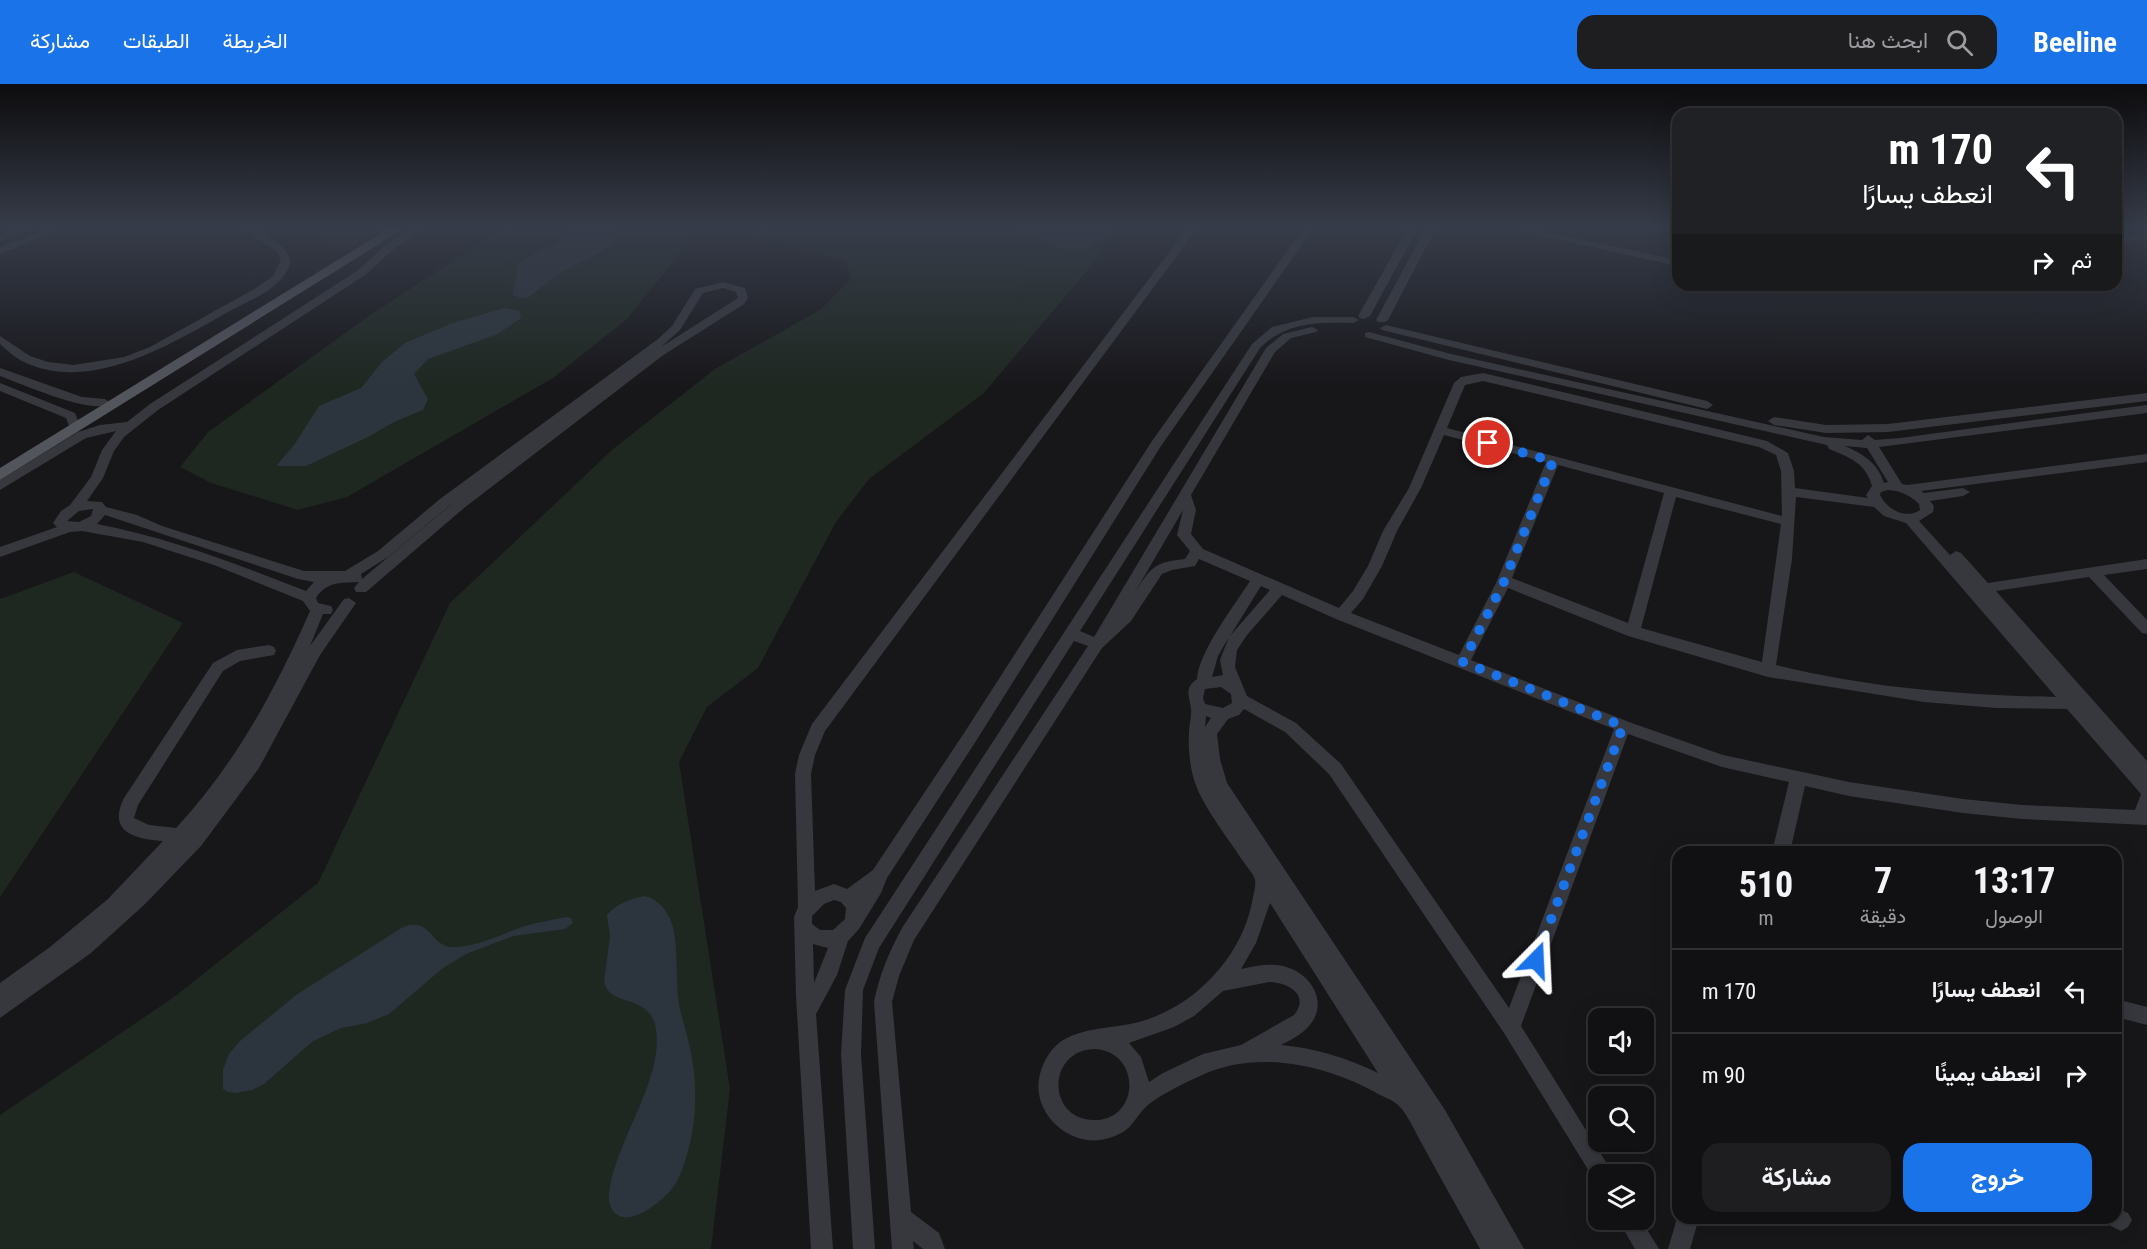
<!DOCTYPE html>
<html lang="ar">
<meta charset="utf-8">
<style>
body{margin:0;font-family:"Roboto Condensed",Vazirmatn,sans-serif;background:#1e1e21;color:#f1f3f6;direction:rtl;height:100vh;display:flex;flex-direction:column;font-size:22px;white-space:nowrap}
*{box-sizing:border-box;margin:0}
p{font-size:20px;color:#9c9da0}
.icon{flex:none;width:33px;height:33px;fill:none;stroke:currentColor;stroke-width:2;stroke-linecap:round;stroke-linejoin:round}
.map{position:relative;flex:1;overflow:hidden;direction:ltr}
.panel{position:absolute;left:1672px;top:762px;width:450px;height:378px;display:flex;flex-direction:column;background:#111013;border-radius:18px;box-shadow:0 6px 24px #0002,0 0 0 2px #303033;direction:rtl}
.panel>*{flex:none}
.top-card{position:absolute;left:1672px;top:24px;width:450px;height:183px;border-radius:18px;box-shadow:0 6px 24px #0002,0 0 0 2px #303033;direction:rtl;background:#202124;color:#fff;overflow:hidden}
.controls{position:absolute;left:1588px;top:924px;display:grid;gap:12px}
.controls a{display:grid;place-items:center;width:66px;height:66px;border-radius:12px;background:#111013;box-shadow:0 6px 24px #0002,0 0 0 2px #303033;font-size:30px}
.pin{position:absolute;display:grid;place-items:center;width:51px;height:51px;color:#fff;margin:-26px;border:3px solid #fff;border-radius:50%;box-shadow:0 2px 6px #0007}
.me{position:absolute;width:66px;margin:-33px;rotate:21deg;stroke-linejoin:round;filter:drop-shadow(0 0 4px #0008)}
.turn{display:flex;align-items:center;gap:21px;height:126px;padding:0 30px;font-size:27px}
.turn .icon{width:78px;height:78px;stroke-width:2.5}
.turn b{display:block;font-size:42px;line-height:51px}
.then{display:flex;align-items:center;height:57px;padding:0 30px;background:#0003;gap:12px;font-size:22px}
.eta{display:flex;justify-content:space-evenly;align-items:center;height:102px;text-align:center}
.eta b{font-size:36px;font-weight:700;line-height:42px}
.action{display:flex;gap:12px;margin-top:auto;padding:12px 30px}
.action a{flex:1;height:69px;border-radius:18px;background:#1a73e8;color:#fff;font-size:24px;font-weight:700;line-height:69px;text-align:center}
.action a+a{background:#1e1e21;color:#f1f3f6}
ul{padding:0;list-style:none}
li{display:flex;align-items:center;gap:18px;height:84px;padding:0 30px;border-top:2px solid #303033}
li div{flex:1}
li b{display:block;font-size:22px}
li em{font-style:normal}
header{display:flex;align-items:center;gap:36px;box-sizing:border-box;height:84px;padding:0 30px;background:#1a73e8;color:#fff}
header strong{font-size:28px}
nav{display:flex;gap:33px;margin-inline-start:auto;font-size:21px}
.search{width:420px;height:54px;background:#1e1e21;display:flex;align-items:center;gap:15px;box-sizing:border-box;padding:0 21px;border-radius:18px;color:#9c9da0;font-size:22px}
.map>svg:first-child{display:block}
.built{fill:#232226}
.green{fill:#1e2720}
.water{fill:#2c353d}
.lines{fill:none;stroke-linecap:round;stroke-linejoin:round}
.minor{fill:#37383e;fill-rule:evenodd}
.major{fill:#53555d;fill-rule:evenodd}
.route{stroke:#1a73e8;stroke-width:10;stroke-dasharray:0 18}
</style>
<header>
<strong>Beeline</strong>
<div class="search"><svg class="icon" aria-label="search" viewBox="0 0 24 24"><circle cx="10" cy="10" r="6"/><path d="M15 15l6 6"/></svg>ابحث هنا</div>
<nav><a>الخريطة</a><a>الطبقات</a><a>مشاركة</a></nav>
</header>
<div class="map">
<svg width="2147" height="1165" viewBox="0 0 2147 1165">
<rect width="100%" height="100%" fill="#171619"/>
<path class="built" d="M294 142H386L345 167Z"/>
<path class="green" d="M499 142H1111V158L984 309 869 395 836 438 758 584 707 623 679 678 730 1005 711 1165H0V1031L174 913 318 799 450 519 613 365 715 285 820 226 851 195 845 176 728 149 694 152 627 235 553 294 347 413 298 426 211 399 180 383 208 348 369 232 483 157Z
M74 488 183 539 0 813V515Z"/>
<path class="water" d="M576 142H614L620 152 601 168 563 187 526 215 512 211 519 181 531 171 563 156Z
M1044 142H1101L1102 153C1089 172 1053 166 1037 153V148Z
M504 224 520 227 521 234 498 250 428 275 414 290 428 315 423 326 394 338 368 353 306 382H276L294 361 319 322 361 304 383 277 405 259 450 240Z
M645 812C658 815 668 827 672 840 678 858 676 892 678 912 679 926 684 939 687 952 693 974 696 997 695 1020 695 1042 687 1080 676 1099 667 1114 629 1147 613 1127 610 1122 608 1116 609 1110 615 1056 664 997 656 945 650 908 609 925 604 897L610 853 607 831C617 819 630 815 645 812Z
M566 833 571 834 573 839 565 845 513 852 466 870 443 884 389 930 367 939 341 944 313 957 264 1000 252 1006 236 1009 228 1008 223 1005V986L229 970 240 957 296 911 403 843C432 832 430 864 454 863 478 863 503 849 525 842 539 838 553 836 566 833Z"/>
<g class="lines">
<path class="minor" d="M22 142H36L0 157V150Z
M55 142H69L0 170V163Z
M239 142C243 142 249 141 253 143 265 148 297 168 289 183 279 206 248 217 228 228 171 260 89 311 22 277 14 273 7 266 0 260V252L30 272 48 278 74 281 124 273 150 263 256 204 273 192 281 176 277 168Z
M416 142H428L395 164 365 191 158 326 124 353 114 367 103 394 87 417 102 418 106 423 137 431 162 442 304 487H345L378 467 440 415 658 255 672 242 695 205 723 198 745 204 748 214 744 220 662 272 464 424 366 508H356L354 504 359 498C341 499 327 497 316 514L318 519 331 522 333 526 331 530H323L310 562 344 515 349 514 356 519 320 571 259 684 201 762 145 820 91 869 0 934V899L50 863 108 815 163 757C135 755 107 748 124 714L213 579 237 566 269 561 274 563 276 567 274 571 240 577 223 587 138 721 134 734 149 741 176 744C234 682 276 605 310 527L303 517 214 481 143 458 82 447 70 448 0 473V463L57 443 53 439 61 427 70 421 91 393 102 366 116 347 86 354 0 406V396L78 348 100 341 127 338 150 320 357 187 387 160ZM723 204 736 208 738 214 661 263 680 246 703 209ZM509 377 454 418 362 495 361 490 388 473 450 421ZM93 425 91 432 79 438 67 437 79 427ZM105 431 298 495 314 498 306 507C237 480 170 454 97 440Z
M1189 142H1199L825 647 815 671 811 690 815 807 834 800 847 805 873 786 964 649 1152 357 1305 142H1315L1161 362 976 657 887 794 881 809 859 845 848 857 837 891 816 930 833 1165H811L796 912 794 833 798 823 795 690 799 671 812 640ZM834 816 841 818 846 824 845 835 833 846H820L812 840V832L824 820ZM813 860 828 864 814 899Z
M1409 142H1419L1370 232 1364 235 1360 234 1358 232Z
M1427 142H1437L1388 236 1386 238H1378L1376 236Z
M1496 142H1516L1678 176V182Z
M1663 142H1678V147L1664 144Z
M2116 142H2132L2116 146Z
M2147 149V155L2116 159V153Z
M1313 233H1353L1359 236 1353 239C1318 238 1286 238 1260 264L1080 547 1094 553 1266 264 1283 250 1312 243 1318 246 1316 248 1291 254 1275 268 1191 411 1196 426 1191 450 1203 465 1339 524 1353 507 1368 482 1383 447 1409 404 1454 299 1461 293 1483 289 1767 357 1788 369 1794 387 1795 404 1868 414 1866 411 1872 402C1866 379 1849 373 1829 365L1827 361 1449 276 1365 253V249L1369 248 1451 270 1824 353 1862 356 1868 351 1875 356 1900 354 2147 321V329L1879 363 1902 400 1907 401 2147 370V378L1921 407 1924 409 1963 404 1970 408 1963 412 1930 417 1934 422 1933 428 1919 437 1950 471 1956 467 1961 469 1988 499 2147 475V485L2104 491 2147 536V550L2142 549 2089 493 1996 507 2147 677V741L2022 735 1963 729 1849 712 1805 702 1790 768H1772L1789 698 1722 683 1628 650 1521 942 1609 1083 1612 1090H1599V1099L1595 1097 1504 949 1329 690 1285 648 1244 625 1239 631 1228 635 1217 650 1220 675 1227 699 1445 1026 1524 1165H1480C1461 1130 1441 1095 1422 1060 1415 1048 1408 1030 1398 1021 1392 1015 1380 1012 1373 1007 1322 980 1256 966 1202 991 1187 998 1154 1013 1143 1026 1130 1041 1131 1047 1109 1054 1073 1066 1033 1032 1039 995 1042 978 1052 961 1067 954 1089 943 1116 944 1139 938 1195 923 1244 871 1253 813 1254 809 1256 801 1255 796 1254 790 1246 782 1243 777 1229 756 1206 726 1197 704 1190 687 1188 666 1189 648 1189 641 1192 632 1191 625 1190 613 1183 605 1197 595 1199 567 1234 522 1250 497L1199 475 1195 482 1172 486 1162 490 1131 537 1102 564 914 856 899 892 892 918 911 1128 939 1149 945 1165H923L913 1157 914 1165H892L874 918C879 892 889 868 902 844L1088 562 1074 557 879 864 863 906 861 970 875 1165H853L841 970 845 906 865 854 1252 260 1272 243ZM1483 297 1759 363 1776 371 1781 387 1782 432 1447 344 1465 301ZM1444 351 1546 378 1496 499 1459 571 1351 529 1363 515 1382 482 1397 447 1421 404ZM1845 362 1867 364 1888 398 1884 399C1878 379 1863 370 1845 362ZM1558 381 1664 409 1628 539 1512 494ZM1888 406C1901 407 1910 411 1919 420L1920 426C1905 436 1887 425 1880 411L1881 408ZM1676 413 1781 440 1762 578 1641 544ZM1796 413 1874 423 1884 432 1906 439 2056 613C1963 611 1868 604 1776 581L1792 475ZM1183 426 1177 451 1190 467 1185 475C1150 478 1149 487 1131 515ZM1261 502 1270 506 1230 552ZM1508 504 1628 552 1768 593 1924 618 1996 624 2067 625 2141 710 2135 726 2022 721 1963 715 1849 698 1723 671 1629 638 1471 576ZM1282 511 1336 535 1614 645 1509 924 1341 680 1296 639 1247 612 1235 583 1237 566 1247 551ZM1229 553 1220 576 1223 591 1212 593 1218 572ZM1221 603 1231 610 1232 619 1223 624 1205 620 1203 614 1205 605ZM1206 632 1211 634 1205 643ZM1270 819 1378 989C1347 974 1315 964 1281 961 1291 956 1302 950 1309 942 1330 918 1310 888 1283 882 1270 879 1255 882 1241 885L1256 859ZM1269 898C1286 898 1311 910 1294 931L1241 961 1203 970 1163 989 1149 998 1141 973 1129 959 1174 943 1194 932 1223 907ZM1094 965C1143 967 1140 1039 1092 1036 1047 1034 1047 967 1094 965Z
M1386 241 1707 317 1713 321 1707 325 1382 246 1380 244Z
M0 284 82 313 105 315 111 319C95 333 20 299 0 292Z
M0 299 75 329 79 339 73 343 69 342 66 334 0 307Z
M2147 309V317L1888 348 1826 349 1774 341 1768 337 1774 333 1826 341 1888 340Z
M2116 915 2147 923V941L2116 933Z
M2116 1124 2128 1129 2132 1136 2128 1143 2121 1147 2109 1141 2105 1134H2116Z
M1678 1131V1134H1699L1690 1165H1668Z
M1618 1136H1641L1659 1165H1635Z"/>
<path class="major" d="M393 142H408L0 396V384Z"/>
</g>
<linearGradient id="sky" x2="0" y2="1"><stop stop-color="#0d0c0e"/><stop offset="0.47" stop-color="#363c49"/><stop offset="1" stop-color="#363c49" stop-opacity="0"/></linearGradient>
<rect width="2147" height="305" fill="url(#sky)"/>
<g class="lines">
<path class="route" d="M1488 359 1553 377 1503 500 1463 578 1623 642 1536 876"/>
</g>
</svg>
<div class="controls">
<a><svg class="icon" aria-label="sound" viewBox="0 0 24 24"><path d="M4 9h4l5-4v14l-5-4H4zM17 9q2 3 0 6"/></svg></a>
<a><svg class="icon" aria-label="search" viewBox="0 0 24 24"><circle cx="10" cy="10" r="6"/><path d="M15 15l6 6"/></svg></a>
<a><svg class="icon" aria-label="layers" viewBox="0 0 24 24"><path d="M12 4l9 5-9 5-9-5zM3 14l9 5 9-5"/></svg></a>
</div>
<div class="pin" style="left:1488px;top:359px;background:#d93025"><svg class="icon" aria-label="arrive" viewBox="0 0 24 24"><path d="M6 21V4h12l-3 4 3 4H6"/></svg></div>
<svg class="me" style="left:1536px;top:876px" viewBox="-20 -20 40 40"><path d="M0-17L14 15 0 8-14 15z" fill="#1a73e8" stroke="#fff" stroke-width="4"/></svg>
<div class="top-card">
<div class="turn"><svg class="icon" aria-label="left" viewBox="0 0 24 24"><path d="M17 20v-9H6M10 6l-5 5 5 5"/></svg><div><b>170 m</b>انعطف يسارًا</div></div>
<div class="then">ثم<svg class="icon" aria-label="right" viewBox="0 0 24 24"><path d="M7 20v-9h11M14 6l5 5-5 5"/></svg></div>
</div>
<section class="panel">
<div class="eta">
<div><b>13:17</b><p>الوصول</p></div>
<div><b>7</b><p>دقيقة</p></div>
<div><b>510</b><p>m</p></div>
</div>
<ul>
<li><svg class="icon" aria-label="left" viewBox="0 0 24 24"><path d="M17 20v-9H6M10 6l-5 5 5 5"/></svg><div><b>انعطف يسارًا</b></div><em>170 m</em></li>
<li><svg class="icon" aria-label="right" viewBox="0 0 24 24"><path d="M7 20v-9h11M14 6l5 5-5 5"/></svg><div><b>انعطف يمينًا</b></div><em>90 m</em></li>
</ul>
<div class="action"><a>خروج</a><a>مشاركة</a></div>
</section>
</div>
